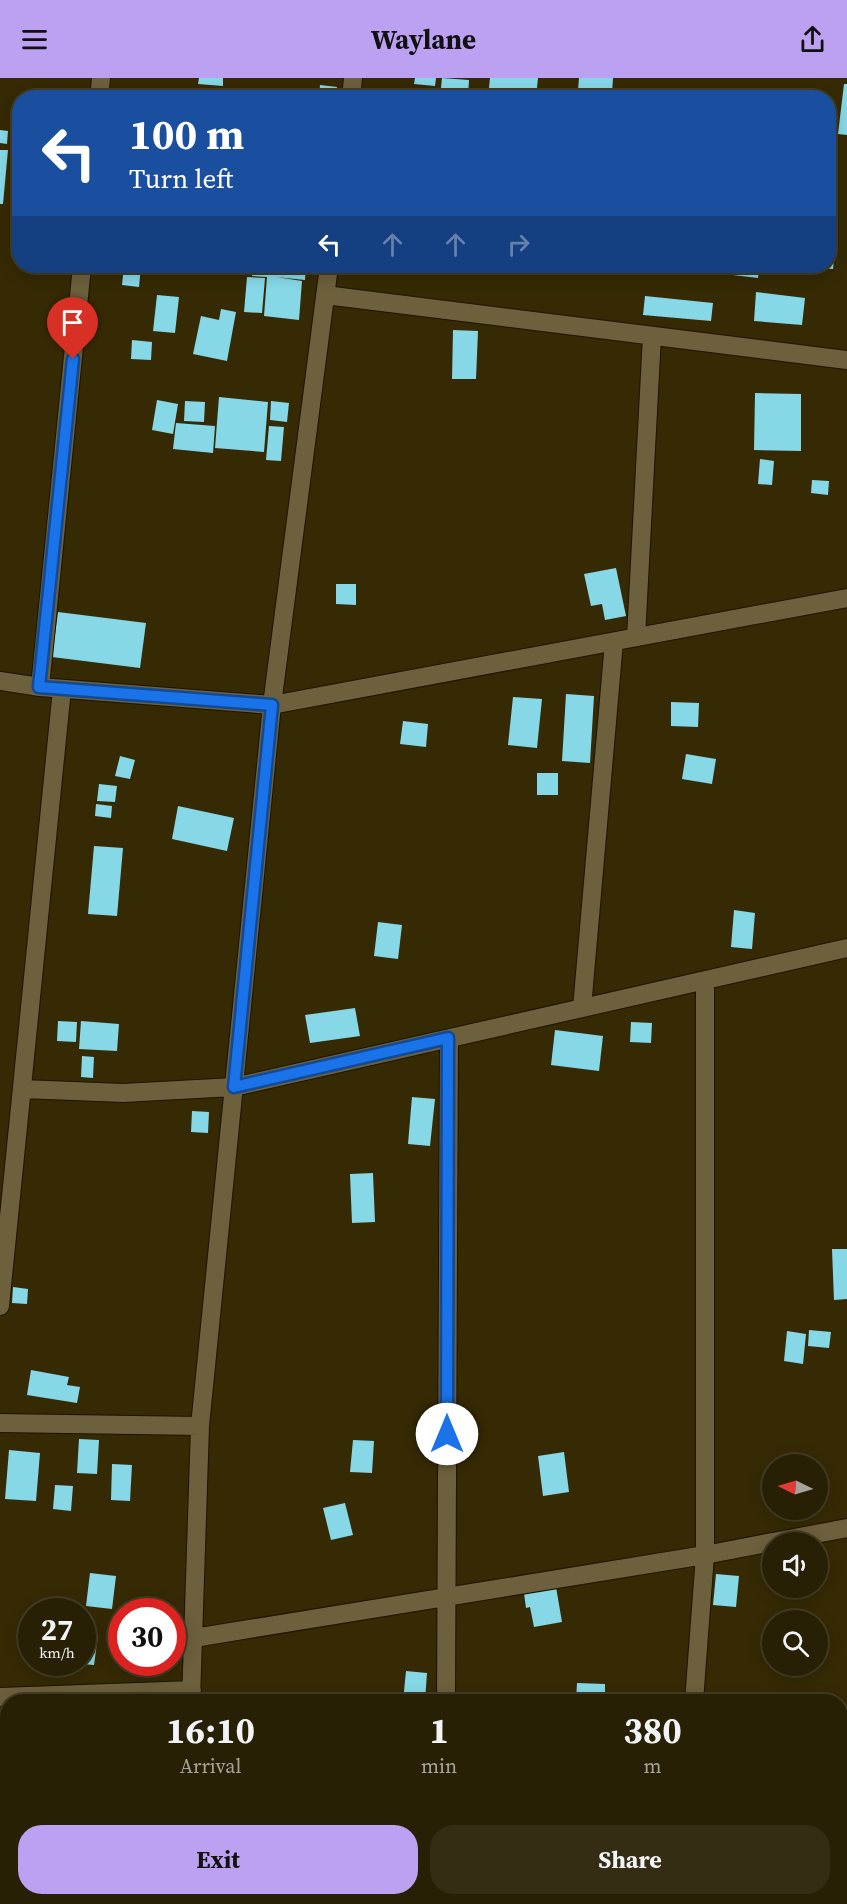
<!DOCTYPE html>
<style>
body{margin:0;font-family:"Source Serif 4",serif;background:#342d13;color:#f1f3f6;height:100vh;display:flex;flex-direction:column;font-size:22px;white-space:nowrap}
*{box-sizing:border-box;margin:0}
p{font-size:20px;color:#a5a39a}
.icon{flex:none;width:33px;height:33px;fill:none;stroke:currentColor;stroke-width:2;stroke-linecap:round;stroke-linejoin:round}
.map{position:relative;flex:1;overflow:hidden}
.sheet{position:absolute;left:0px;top:1616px;width:848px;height:212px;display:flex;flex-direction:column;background:#282004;border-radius:24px 24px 0 0;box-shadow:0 3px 15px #0003,0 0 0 2px #443e26}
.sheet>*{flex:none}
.banner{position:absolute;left:12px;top:12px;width:824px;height:183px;border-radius:24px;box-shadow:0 3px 15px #0003,0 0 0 2px #443e26;background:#1a4fa0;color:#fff;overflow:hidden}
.needle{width:39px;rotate:275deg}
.tools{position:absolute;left:762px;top:1376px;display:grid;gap:12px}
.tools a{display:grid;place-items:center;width:66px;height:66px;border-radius:50%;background:#282004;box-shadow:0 3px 15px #0003,0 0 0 2px #443e26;font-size:30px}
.speed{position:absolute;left:18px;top:1520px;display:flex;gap:12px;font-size:30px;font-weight:700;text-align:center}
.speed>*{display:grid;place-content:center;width:78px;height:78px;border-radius:50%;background:#282004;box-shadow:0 3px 15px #0003,0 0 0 2px #443e26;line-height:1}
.speed small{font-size:15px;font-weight:400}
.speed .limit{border:9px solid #d22;background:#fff;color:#111}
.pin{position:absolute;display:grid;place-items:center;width:51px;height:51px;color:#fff;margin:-62px -26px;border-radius:50% 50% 50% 0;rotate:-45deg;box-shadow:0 0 6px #0007}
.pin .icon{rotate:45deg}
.me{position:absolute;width:66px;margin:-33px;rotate:0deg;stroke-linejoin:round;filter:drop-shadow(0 0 4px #0008)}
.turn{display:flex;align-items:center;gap:21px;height:126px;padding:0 18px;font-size:27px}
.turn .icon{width:78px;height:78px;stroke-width:2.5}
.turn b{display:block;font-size:42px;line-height:51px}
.lanes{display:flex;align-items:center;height:57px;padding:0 18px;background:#0003;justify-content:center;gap:30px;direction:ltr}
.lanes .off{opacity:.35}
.eta{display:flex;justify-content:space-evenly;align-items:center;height:102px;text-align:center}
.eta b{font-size:36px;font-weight:700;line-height:42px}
.primary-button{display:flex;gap:12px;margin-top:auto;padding:12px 18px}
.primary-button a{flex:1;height:69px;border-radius:24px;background:#bca0f2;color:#111;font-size:24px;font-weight:700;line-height:69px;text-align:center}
.primary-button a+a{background:#342d13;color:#f1f3f6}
header{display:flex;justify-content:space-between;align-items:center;height:78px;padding:0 18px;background:#bca0f2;color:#111;font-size:27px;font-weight:700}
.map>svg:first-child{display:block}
.building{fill:#86d8e7}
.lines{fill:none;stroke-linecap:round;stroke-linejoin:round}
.minor-casing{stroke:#1c1300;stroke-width:20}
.minor{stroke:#6d603c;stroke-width:18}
.route-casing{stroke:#114b97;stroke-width:15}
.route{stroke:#1a73e8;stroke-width:10}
</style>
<header><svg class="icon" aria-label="menu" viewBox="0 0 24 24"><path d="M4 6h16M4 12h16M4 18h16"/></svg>Waylane<svg class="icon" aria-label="share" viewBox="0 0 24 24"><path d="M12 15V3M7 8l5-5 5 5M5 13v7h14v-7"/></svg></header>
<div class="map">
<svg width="847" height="1826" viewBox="0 0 847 1826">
<rect width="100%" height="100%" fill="#362a05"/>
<path class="building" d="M199 0H223V8L198 6Z
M415 0H436L435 8 414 6Z
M442 0 469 2 468 20H440Z
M490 0H538L536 20H488Z
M579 0H613L612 16 578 12Z
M844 6H847V57L838 56Z
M320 7 337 9 335 20H319Z
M801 11 815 12V20H800Z
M263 15 286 18V20H263Z
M738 15 756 17V20H738Z
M0 52 8 53 7 66 0 65Z
M0 72H8L3 126H0Z
M828 163 836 164 833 191 817 190V188H828Z
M124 188H141L139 209 122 207Z
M200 188H225L224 196 200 191Z
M253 188H306L305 202 276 199 302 203 299 242 264 238 267 199 252 198Z
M477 188H508V192L476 189Z
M734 188H759L758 200 733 197Z
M247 199 265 200 262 235 244 234Z
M756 214 805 220 802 247 754 243Z
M157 217 179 219 175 255 153 253Z
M645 218 713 225 711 243 643 237Z
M221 231 236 234 227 283 193 276 201 238 219 242Z
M453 252 478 253 476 301H452Z
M132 262 152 264 151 282 131 281Z
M755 315 801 316V373L754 372Z
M219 319 268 324 264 374 215 370Z
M157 322 178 326 173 356 152 352Z
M185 323 205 324 204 344 184 343Z
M271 323 289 325 287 344 270 342Z
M176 345 215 348 213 375 173 371Z
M269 348 284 349 281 383 266 382Z
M760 381 774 383 772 407 758 406Z
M812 402 829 403 828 417 811 415Z
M616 490 626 538 605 542 602 526 591 528 584 496Z
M336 506H356V527L336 526Z
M58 534 146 545 140 590 52 579Z
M566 616 594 618 590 685 562 683Z
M513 619 542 621 537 670 508 667Z
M671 624 699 625 698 649 671 648Z
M403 643 428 646 426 669 400 666Z
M686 676 716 681 712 706 682 701Z
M120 678 135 682 130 701 115 698Z
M537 695H558V717H537Z
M99 706 117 708 115 724 97 723Z
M96 726 112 728 111 740 95 738Z
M178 728 234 740 227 773 172 761Z
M94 768 123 770 117 838 88 836Z
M734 832 755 835 752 871 731 869Z
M378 844 402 847 398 881 374 878Z
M355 930 360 958 310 965 305 937Z
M58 943 77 944 76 964 57 963Z
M81 943 119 946 117 973 79 971Z
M631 944 652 945 651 965 630 964Z
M555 952 603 958 599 993 551 987Z
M82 978 94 979 93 1000 81 999Z
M412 1019 435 1021 430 1068 408 1066Z
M192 1033 209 1034 208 1055 191 1054Z
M373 1095 375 1144 352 1145 350 1096Z
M832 1171H847V1221L834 1222Z
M13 1209 28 1211 27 1226 12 1225Z
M809 1252 831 1254 829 1270 808 1268Z
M787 1253 806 1256 803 1286 784 1283Z
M31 1292 69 1299 67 1307 80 1309 77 1325 27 1317Z
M79 1361 99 1362 97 1396 77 1395Z
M353 1362 374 1363 372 1395 350 1394Z
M9 1372 40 1375 36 1423 5 1421Z
M564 1374 569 1414 543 1418 538 1378Z
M112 1386 132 1387 130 1423 111 1422Z
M55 1407 73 1408 71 1433 53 1431Z
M345 1425 353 1457 331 1462 323 1430Z
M90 1495 116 1498 112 1531 86 1528Z
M716 1496 739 1498 736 1529 713 1527Z
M556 1509 562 1544 534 1549 530 1529 526 1530 524 1515Z
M82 1554 98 1557 94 1587 82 1586Z
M406 1593 427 1595 425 1623H403Z
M577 1605 605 1606V1623H576Z"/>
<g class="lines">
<g class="minor-casing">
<path id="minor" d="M99 20 101 0
M351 20 353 0
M325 217 847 282
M636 559 652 258
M0 603 40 609 272 627 847 520
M40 609 82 188
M582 930 614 564
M22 1011 123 1015 234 1009 847 870
M0 1228 62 611
M0 1345 200 1348
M773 1464 847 1450
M194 1560 705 1477 772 1464
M0 1619 192 1612
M191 1623 200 1348 272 627 329 188
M446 1623 449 960
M694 1623 705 1477V902
M185 1826V1820
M446 1826V1820
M678 1826 679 1820"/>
</g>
<use href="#minor" class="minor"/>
</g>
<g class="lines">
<g class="route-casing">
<path id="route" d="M73 281 39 609 272 627 234 1009 448 960 447 1356"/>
</g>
<use href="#route" class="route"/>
</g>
</svg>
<div class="tools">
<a><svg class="needle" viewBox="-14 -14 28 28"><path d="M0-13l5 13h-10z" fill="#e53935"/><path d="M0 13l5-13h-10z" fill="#a5a39a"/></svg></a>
<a><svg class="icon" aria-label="sound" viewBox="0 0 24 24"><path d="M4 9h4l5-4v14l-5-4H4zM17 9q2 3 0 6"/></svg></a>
<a><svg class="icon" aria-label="search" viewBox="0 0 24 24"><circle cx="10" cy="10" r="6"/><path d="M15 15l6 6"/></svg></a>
</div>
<div class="speed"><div>27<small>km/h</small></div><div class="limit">30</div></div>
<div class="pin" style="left:73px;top:281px;background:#d93025"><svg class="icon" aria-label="arrive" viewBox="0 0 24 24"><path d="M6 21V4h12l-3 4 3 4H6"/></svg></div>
<svg class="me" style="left:447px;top:1356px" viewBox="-20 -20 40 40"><circle r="19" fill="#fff"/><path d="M0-13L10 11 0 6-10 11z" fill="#1a73e8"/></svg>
<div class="banner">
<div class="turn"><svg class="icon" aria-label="left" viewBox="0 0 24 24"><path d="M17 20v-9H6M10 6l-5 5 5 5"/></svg><div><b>100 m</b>Turn left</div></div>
<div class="lanes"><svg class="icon" aria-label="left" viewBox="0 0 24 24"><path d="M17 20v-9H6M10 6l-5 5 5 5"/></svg><svg class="icon off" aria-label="ahead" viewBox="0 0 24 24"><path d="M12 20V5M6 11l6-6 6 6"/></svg><svg class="icon off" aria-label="ahead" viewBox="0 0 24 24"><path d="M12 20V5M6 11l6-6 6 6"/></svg><svg class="icon off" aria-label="right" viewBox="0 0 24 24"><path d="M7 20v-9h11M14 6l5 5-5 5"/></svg></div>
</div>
<section class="sheet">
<div class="eta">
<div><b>16:10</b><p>Arrival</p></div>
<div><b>1</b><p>min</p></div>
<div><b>380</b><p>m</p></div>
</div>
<div class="primary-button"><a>Exit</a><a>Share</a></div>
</section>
</div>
